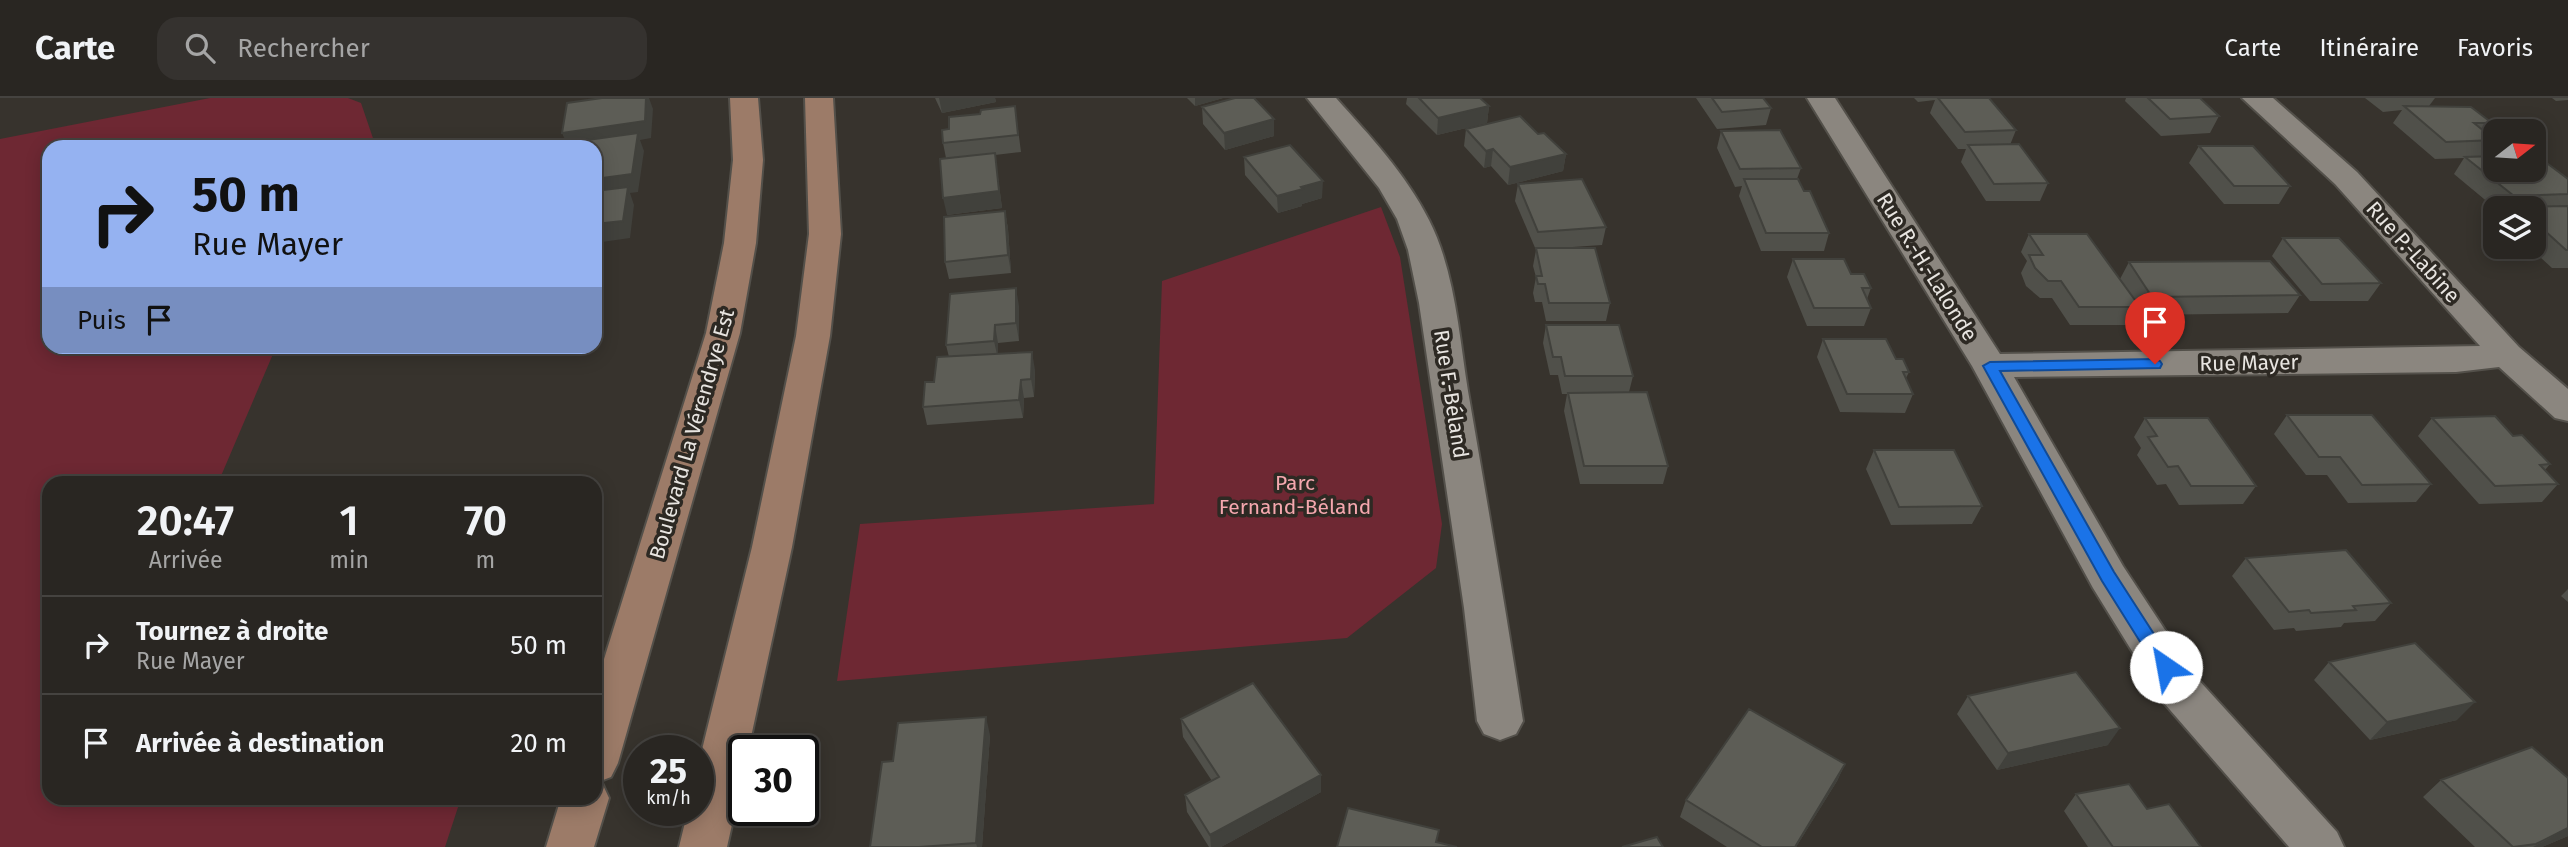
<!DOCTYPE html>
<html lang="fr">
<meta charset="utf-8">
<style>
body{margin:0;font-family:"Fira Sans",sans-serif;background:#35322f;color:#f1f3f6;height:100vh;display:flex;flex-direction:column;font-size:26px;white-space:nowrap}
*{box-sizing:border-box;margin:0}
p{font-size:23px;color:#a5a5a5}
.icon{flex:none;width:38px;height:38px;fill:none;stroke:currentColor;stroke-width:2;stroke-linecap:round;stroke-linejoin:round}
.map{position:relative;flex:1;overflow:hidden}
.drawer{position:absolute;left:42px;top:378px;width:560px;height:329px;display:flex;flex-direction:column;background:#292622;border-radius:21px;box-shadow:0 4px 18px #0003,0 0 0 2px #454340}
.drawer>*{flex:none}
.top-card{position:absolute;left:42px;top:42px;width:560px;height:214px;border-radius:21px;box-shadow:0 4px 18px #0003,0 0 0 2px #454340;background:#95b2f1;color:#111;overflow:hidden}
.needle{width:46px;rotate:73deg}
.fabs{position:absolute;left:2483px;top:21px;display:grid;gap:14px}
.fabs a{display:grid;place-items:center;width:63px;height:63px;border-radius:14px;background:#292622;box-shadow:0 4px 18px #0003,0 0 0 2px #454340;font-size:35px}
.speed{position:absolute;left:623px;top:637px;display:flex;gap:14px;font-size:35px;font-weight:700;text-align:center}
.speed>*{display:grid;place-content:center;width:91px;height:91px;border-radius:50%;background:#292622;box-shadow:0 4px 18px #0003,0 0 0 2px #454340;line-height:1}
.speed small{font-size:18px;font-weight:400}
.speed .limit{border:4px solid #111;border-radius:10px;background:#fff;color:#111}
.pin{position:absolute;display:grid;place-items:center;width:60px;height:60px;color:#fff;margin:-72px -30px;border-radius:50% 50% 50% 0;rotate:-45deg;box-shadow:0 0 7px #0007}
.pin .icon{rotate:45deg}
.me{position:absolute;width:77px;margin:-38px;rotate:327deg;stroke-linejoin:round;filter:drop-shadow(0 0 5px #0008)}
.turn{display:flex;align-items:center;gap:24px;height:147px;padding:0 35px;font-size:32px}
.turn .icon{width:91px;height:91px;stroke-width:2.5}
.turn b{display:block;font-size:49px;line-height:60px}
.then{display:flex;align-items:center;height:66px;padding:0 35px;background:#0003;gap:14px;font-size:26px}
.eta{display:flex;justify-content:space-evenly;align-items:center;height:119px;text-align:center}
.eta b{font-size:42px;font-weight:600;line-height:49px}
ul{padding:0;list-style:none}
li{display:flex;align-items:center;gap:21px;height:98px;padding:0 35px;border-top:2px solid #454340}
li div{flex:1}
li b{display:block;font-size:26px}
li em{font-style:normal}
header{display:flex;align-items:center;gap:42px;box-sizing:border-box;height:98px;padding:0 35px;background:#292622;border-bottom:2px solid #454340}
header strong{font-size:33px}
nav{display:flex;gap:38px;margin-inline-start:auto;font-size:24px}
.search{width:490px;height:63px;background:#35322f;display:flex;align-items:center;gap:18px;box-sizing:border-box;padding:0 24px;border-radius:21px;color:#a5a5a5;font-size:26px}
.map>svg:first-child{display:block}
.green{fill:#6e2833}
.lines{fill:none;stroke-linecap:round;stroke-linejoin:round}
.street-casing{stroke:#53504a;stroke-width:4}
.secondary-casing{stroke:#53504a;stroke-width:4}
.street{fill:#8b867f;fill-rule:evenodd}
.secondary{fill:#9c7b68;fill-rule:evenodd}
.wall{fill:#50504a}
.shaded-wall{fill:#41413c}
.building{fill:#5d5d56;stroke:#41413c;stroke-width:2}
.route{fill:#1a73e8;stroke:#114b97;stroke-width:2}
.labels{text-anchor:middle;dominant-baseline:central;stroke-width:7;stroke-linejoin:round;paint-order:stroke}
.street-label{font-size:21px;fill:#e8e5e1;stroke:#2d2923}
.park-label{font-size:21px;fill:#f4a7ae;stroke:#2d2923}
</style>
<header>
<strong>Carte</strong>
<div class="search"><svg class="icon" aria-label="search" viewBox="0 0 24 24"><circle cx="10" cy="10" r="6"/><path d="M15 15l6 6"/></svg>Rechercher</div>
<nav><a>Carte</a><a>Itinéraire</a><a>Favoris</a></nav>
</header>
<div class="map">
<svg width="2568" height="749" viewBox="0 0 2568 749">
<rect width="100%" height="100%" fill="#37332d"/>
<path class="green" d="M210 0H348L361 5 376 49H49V248L276 249 218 385H49V700H461L445 749H0V41Z
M1381 109 1400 159 1442 426 1436 470 1347 540 837 583 860 426 1154 406 1162 183Z"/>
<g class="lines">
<g class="street-casing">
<path id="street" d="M1307 0H1336C1370 38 1406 76 1429 122 1455 173 1459 237 1468 293 1487 403 1506 513 1523 623L1516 636 1500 642 1484 636 1477 623 1464 510 1419 205 1408 152 1397 121 1379 90Z
M1807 0H1835L2000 256 2480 248 2335 86 2242 0H2273L2357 74 2519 249 2568 291V323L2555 320 2499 269 2456 274 2014 279 2123 468 2196 579 2337 734 2344 749H2289L2164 605 2093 490 1972 268Z"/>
</g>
<g class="secondary-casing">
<path id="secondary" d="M730 0H758L763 62 756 145 740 235 618 665 611 679 598 684 602 685 609 700 594 749H546L561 700H595V590L706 235 724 145 733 62Z
M805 0H833L841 136 830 238 792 449 748 653H744V673L727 749H679L688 712H698V668L752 449 796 238 809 136Z"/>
</g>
<use href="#street" class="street"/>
<use href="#secondary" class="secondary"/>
</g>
<path class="wall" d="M935 0H995L996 4 942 15Z
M1187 0H1223L1195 8Z
M1407 0H1480L1489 8 1487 25 1437 37 1406 6Z
M1696 0H1763L1771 10 1766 27 1717 31Z
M1914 0H1989L2016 32 2010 47 2048 85 2040 103H1986L1961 64 1966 51H1958L1930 15 1935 2 1918 4Z
M2126 0H2200L2219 18 2210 35 2161 38 2125 3Z
M2365 0H2435L2429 8 2492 25 2485 34 2495 42 2484 58 2496 72 2568 81V170H2552L2529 149H2534V110H2496V111L2454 76 2464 60 2435 61 2393 25 2402 12 2383 14Z
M2552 0H2568V2L2556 3Z
M1015 8 1021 54 995 57 1002 110 947 117 946 60 943 45 949 31 980 16Z
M1202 9 1274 21V38L1225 52 1203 26Z
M1466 31 1538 36 1566 56 1563 73 1508 87 1491 68 1484 70 1464 48Z
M1721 33 1801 70 1797 81 1829 135 1824 153H1761L1739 98 1742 88 1735 89 1717 50Z
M2199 48 2290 88 2279 106H2224L2189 65Z
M1244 59 1322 100 1302 106V108L1278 115 1245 77Z
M1518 86 1606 129 1602 147 1558 150 1610 205 1606 223H1546L1542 204H1535L1533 195 1536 179 1533 168 1536 152 1515 103Z
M1005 113 1008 131 1011 175 949 181 945 164Z
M2029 136 2120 181 2129 164 2300 197 2288 215 2142 217 2139 211 2130 227H2070L2052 200H2040L2026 188 2021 175 2027 163 2021 154Z
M2283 140 2381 185 2368 203H2310L2272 158Z
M1793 161 1851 176 1871 190 1867 201 1871 210 1864 228H1807L1787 179Z
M1019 208V243L998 245V256L1035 272 1034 299 1024 300 1023 320 927 327 923 309 934 284 949 259 946 247Z
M1546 227 1633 278 1629 294 1668 368 1663 386H1580L1564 313 1567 296H1562L1558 277H1550L1543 245Z
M1823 241 1896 261 1909 274 1906 280 1913 296 1905 315 1840 314 1817 259Z
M2287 317 2431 386 2416 404 2348 405 2327 377H2306L2274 336Z
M2145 320 2256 388 2243 406 2179 407 2166 386 2157 387 2137 357 2141 350 2134 339Z
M2432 320 2513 338 2550 366 2545 372 2558 386 2542 404 2479 406 2418 338Z
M1874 352 1982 408 1972 426 1891 427 1866 371Z
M2246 460 2391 505 2375 523 2344 525 2341 529 2296 533 2294 530 2274 532 2232 478Z
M2568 491V504L2561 498Z
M2329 564 2457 622 2370 642 2314 582Z
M1968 598 2108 647 1997 672 1957 616Z
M1181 621 1321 677V694L1221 749H1209L1187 714 1185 697 1212 683 1183 639Z
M990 637 982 749H870L893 663Z
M1845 666 1837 683 1796 749H1727L1680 719 1686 702Z
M2568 680V738L2542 749H2475L2423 699 2441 682Z
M2076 696 2147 711 2201 749H2088L2064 713Z"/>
<path class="shaded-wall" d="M646 0H649L653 11 651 40 640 42 644 53 638 94 630 95 634 107 630 140 595 145V81L591 49H568L562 35Z
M939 0H995L996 4 942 15Z
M1195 0H1223L1195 8Z
M1489 8 1487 25 1437 37 1438 20Z
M1274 21V38L1225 52 1224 35Z
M1493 51 1491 68 1484 70 1486 53Z
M995 55 1002 110 947 117 943 100Z
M1566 56 1563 73 1508 87 1510 69Z
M1323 83 1322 100 1302 106V108L1278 115 1277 98 1301 89Z
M1005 113 1008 131 1011 175 1008 157Z
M1016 190 1019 208V243L1016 225Z
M995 227 998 245V261L994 243Z
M1032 254 1035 272 1034 299 1031 281Z
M1021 282 1024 300 1023 320 1019 302Z
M2475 604 2457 622 2370 642 2387 624Z
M986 619 990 637 982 749H977L976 745Z
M2120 630 2108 647 1997 672 2008 655Z
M1845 666 1837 683 1796 749H1795Z
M1321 677V694L1221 749H1211L1210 737Z
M2568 730V738L2542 749H2533Z"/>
<path class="building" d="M602 0H646L645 23 562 35 567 5Z
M1235 0H1254L1274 21 1224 35 1202 9Z
M1419 0H1480L1489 8 1438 20Z
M1712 0H1763L1771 10 1722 14Z
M1938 0H1989L2016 32 1965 34Z
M2148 0H2200L2219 18 2170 21Z
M1015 8 1018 37 943 45 942 32 949 31V19L980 16 981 12Z
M2404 8 2471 9 2492 25H2474L2495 42 2446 44Z
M1520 18 1538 36 1544 35 1566 56 1510 69 1493 51 1486 53 1466 31Z
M1780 32 1801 70 1740 71 1721 33Z
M638 35 632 76 595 81V49H579L580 43Z
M2019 46 2048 85 1994 86 1968 47Z
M1290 47 1323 83 1301 89 1303 91 1277 98 1244 59Z
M2199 48H2253L2290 88H2234Z
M995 55 999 93 943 100 940 61Z
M2496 58V72H2534V66H2548L2568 81V96L2514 98 2465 59Z
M1582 81 1606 129 1538 134 1518 86Z
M1744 81H1798L1804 93H1810L1829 135H1766Z
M628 89 623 123 595 126V93Z
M2568 108V152H2566L2534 123V110H2520L2518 109Z
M1005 113 1008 157 945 164 944 119Z
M2029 136H2087L2140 209H2079L2061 183H2048L2035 170 2029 157H2043Z
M2283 140H2339L2381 185 2322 186Z
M1536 150H1595L1610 205H1549L1545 186H1538L1536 178H1542Z
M1793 161H1844L1851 176H1864L1871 190H1862L1871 210H1814Z
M2270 163 2300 197 2152 199 2129 164Z
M1016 190V225L995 227 994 243 946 247 950 196Z
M1546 227H1619L1633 278H1565L1561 259H1553Z
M1823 241H1886L1896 261H1903L1909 274H1903L1913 296H1847Z
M1032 254 1031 281 1021 282 1019 302 923 309 925 284H934L937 259Z
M1647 294 1668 368H1584L1568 295Z
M2287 317H2372L2431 386 2362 387 2340 359H2319Z
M2495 318 2513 338 2522 337 2550 366 2540 367 2558 386 2495 388 2432 320Z
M2145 320H2208L2256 388H2191L2178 368 2168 369 2148 339 2157 338Z
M1874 352H1954L1982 408 1899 409Z
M2346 452 2391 505 2353 508 2356 512 2311 515 2309 512 2289 514 2246 460Z
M2415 545 2475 604 2387 624 2329 564Z
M2076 574 2120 630 2008 655 1968 598Z
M1253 585 1321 677 1210 737 1185 697 1219 679 1181 621Z
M1749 611 1845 666 1795 749H1762L1686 702Z
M986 619 976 745 919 749H870L882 664 893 663 898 625Z
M2532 649 2568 680V730L2536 746 2513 749 2441 682Z
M2129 686 2147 711 2169 706 2201 749H2113L2076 696Z
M1348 710 1439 732 1436 744 1457 749H1337Z
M1657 739 1663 749H1622Z"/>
<path class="route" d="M2155 261 2160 263 2162 266 2160 270 2000 273 2114 474 2172 564 2175 569 2172 574 2166 576 2159 574 2102 483 1983 268 1990 264Z"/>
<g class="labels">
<g class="street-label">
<text transform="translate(2413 154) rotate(48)">Rue P.-Labine</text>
<text transform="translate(1927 169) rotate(58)">Rue R.-H.-Lalonde</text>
<text transform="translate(2249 265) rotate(-1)">Rue Mayer</text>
<text transform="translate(1451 296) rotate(81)">Rue F.-Béland</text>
<text transform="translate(692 336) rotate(-74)">Boulevard La Vérendrye Est</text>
</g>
<g class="park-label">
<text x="1295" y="385">Parc<tspan x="1295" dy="24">Fernand-Béland</tspan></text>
</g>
</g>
</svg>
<div class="fabs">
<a><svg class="needle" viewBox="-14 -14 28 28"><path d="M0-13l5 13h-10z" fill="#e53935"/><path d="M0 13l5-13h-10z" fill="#a5a5a5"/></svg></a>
<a><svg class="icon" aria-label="layers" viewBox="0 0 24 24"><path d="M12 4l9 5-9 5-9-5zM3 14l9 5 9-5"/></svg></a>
</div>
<div class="speed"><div>25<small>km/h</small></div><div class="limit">30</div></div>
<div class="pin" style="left:2155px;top:266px;background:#d93025"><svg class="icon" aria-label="arrive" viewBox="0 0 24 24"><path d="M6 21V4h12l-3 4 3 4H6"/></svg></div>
<svg class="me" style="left:2166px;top:569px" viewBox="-20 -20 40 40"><circle r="19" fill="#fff"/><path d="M0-13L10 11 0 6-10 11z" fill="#1a73e8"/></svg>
<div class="top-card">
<div class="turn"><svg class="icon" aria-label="right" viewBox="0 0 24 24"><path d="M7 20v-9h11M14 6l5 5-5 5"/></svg><div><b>50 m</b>Rue Mayer</div></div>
<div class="then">Puis<svg class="icon" aria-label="arrive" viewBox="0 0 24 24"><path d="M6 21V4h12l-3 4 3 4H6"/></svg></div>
</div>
<section class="drawer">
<div class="eta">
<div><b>20:47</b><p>Arrivée</p></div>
<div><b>1</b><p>min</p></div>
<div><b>70</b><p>m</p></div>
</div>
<ul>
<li><svg class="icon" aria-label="right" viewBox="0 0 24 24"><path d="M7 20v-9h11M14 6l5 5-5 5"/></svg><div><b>Tournez à droite</b><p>Rue Mayer</p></div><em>50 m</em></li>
<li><svg class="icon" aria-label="arrive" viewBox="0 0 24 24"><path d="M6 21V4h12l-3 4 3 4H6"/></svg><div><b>Arrivée à destination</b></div><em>20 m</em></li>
</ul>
</section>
</div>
